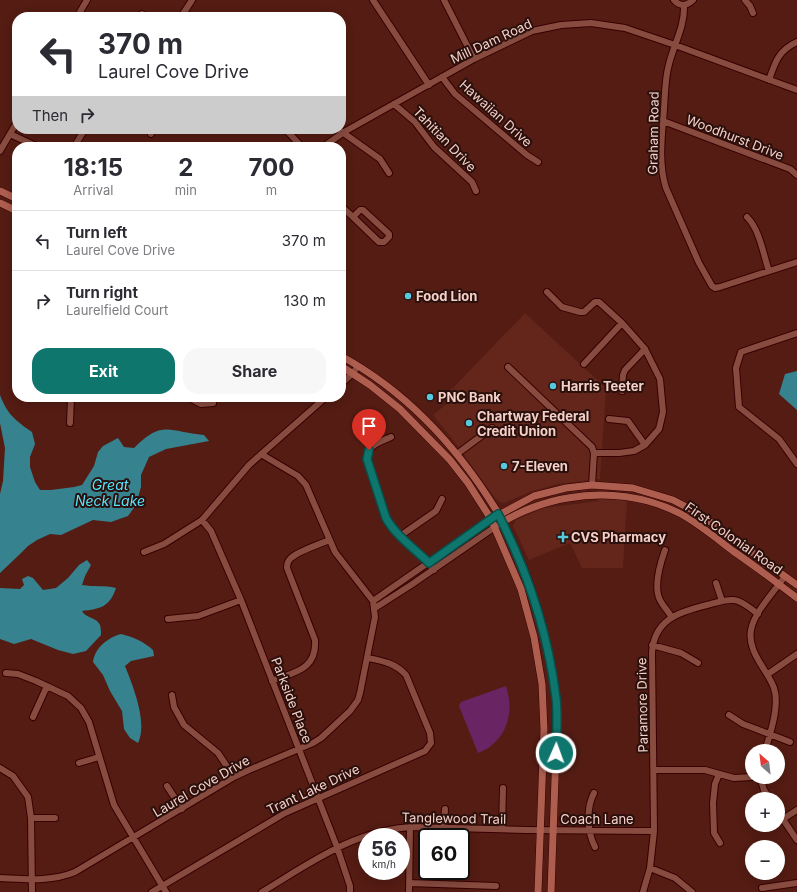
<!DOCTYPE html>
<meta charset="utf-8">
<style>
body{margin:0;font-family:Inter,sans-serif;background:#f7f7f7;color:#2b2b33;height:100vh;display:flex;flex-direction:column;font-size:15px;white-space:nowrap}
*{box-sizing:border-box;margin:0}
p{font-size:13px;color:#7c7c81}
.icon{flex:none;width:22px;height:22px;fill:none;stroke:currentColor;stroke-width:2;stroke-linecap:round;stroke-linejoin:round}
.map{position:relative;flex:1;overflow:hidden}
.drawer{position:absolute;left:12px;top:142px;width:334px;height:260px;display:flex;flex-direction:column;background:#fff;border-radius:16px;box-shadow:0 2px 10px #0003}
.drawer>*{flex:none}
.guide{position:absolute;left:12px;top:12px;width:334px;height:122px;border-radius:16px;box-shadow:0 2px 10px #0003;background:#fff;color:#2b2b33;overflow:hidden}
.needle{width:26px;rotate:332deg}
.controls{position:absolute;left:745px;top:744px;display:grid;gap:8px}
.controls a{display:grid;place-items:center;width:40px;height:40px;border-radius:50%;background:#fff;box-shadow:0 2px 10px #0003;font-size:20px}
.speed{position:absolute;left:358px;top:828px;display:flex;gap:8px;font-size:20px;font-weight:700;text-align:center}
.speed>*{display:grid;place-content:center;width:52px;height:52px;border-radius:50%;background:#fff;box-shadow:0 2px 10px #0003;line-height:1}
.speed small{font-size:10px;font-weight:400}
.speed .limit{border:2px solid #111;border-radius:6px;background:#fff;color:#111}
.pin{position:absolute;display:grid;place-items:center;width:34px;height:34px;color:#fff;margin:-41px -17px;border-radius:50% 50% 50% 0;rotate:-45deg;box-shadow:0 0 4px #0007}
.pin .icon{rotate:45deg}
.me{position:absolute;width:44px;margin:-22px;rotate:2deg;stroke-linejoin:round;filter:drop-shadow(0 0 3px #0008)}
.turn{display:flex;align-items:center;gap:14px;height:84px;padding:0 20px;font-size:18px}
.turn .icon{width:52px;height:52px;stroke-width:2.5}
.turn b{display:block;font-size:28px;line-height:34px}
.then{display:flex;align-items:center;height:38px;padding:0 20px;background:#0003;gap:8px;font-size:15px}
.eta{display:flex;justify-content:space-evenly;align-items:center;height:68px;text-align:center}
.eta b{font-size:24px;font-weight:700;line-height:28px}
.action{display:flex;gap:8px;margin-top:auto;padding:8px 20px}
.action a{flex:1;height:46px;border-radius:16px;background:#0f766e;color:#fff;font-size:16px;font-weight:700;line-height:46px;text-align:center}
.action a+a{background:#f7f7f7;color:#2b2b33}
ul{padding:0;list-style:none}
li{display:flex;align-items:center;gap:12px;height:60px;padding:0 20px;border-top:1px solid #e1e1e2}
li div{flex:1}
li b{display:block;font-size:15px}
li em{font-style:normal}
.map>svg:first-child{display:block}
.built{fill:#64251b}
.green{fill:#692563}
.water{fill:#36828f}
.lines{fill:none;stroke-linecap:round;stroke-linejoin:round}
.minor-casing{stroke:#370100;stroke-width:8}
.major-casing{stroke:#370100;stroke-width:8}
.minor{stroke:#884b3f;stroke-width:6}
.major{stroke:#ae5e4f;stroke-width:7}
.route-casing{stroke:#0a4d48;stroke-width:10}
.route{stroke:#0f766e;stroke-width:7}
.poi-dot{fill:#55cadf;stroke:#2a100c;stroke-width:1.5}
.labels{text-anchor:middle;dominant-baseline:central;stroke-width:4;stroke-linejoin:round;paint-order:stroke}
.street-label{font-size:13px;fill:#f5d0c8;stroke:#2a100c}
.poi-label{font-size:13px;font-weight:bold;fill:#f5d0c8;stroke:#2a100c;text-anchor:start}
.water-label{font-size:14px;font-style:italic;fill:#55e5ff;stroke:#2a100c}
</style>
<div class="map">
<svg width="797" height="892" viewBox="0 0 797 892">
<rect width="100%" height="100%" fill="#541c13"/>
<path class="built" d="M525 313 605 387 606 391 600 479 557 484 530 492 504 503 500 502 495 498 457 445 433 415 450 401 451 390Z
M599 499 627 500 623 568H582L570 543 529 560 513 526 516 520 544 508 598 501Z"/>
<path class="green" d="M506 686C513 707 510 730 492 745 488 749 482 751 478 753L459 706 461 702Z"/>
<path class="water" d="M797 371V410L779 394 785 374Z
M0 395C7 414 16 421 32 432L35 444 30 457V467L35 482 40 490H51L74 487 82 485 94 466 98 452 103 446 118 438 124 447 134 448C163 419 169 432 204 435L209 441 166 449 149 457 141 475V487L136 505 128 516 111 522 93 520 61 535 50 534 37 540 28 546 20 554 0 573V494L3 481 5 448 0 423Z
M87 560 91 565 85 576 82 585C94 587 104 585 116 588 110 607 100 609 82 611 85 618 97 617 100 625 101 628 101 632 101 635L86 651 73 654 58 650 31 639 14 644 0 639V588L20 589 24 585 22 579 28 576 33 578 43 590 56 588 68 578 79 565Z
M121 634C133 637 143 641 153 650L154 656 131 661 125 666C133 686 148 723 138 743L130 738 124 729 122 711 110 691 103 675 93 662C95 648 107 638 121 634Z"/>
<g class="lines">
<g class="minor-casing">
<path id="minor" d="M373 0 429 85
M444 0 474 59
M674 0C680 7 687 6 693 0
M745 0 750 6 753 13
M684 5C685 26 674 44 669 64 665 78 665 94 664 109 662 135 658 163 666 188L699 263 712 286 715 288 720 287 797 262
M142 14 146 17
M77 17 87 0
M181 17 192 0
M442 77 455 94 527 155 538 162
M769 80C775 62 779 50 797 42
M394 104 415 122 434 147 472 182 476 191
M663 121 790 169 797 175
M283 129 289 133 302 147
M338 129 380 159 389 173
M10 134 38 147
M151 134 153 129
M74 147 85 129
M323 147 344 132 474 59 532 31 561 25 591 23 625 28 675 45 797 90
M0 151 17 122
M341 206 353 217
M360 210H363L389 234V237L384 242H379L353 217Z
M747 217C760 230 763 254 769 271
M547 292 562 307 580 312H584L595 302H599L622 323 645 349 660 379 663 412 659 429 645 445 634 451 619 453H594
M797 333 741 352 736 368 739 407 779 439 797 464
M584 364 622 323
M508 367 592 447 594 453 592 485
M341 384 353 373 358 366
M622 391 623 375 625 370 645 349
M188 397 201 404 213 403
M609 419 628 421 645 445
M70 423 71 397
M391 437C380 442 367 445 367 459L385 518C397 539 421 550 434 570
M457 454 492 428
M202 520 211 531 241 600 337 847 350 886V892
M400 536 436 511 442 499
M665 550C660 564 653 586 660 600 663 606 668 611 671 616
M144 552 164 544 202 520 249 465 326 397
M716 583 722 601
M373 601 491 519
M375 608 411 585 495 527
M168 619 198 616 241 600
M652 645 681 653 698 663
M6 673 18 674 36 681 68 696 81 708 89 722 114 805 166 892
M768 674 797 654
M272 681C294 672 317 670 315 640L287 568C287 564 288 561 290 559 297 551 319 545 329 540
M172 695 174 707 184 725 218 753 234 777
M729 715 743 724 790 742
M33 717 47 686
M765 751C770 734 780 706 774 688 767 669 747 652 751 630 754 612 775 591 785 576
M79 763 99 757
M0 768 13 776 28 797 31 818 32 892
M654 770H705L734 778 752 777
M719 774 715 784 713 803 714 833 720 843
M760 777 764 790 770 799
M167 786 182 809
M594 793C586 808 587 832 595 847
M778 812 797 840
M31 818H55
M783 819 797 810
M444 827 445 809
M502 829 503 788
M650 868 675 878 692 892
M0 878C25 879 51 882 75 872L234 777 249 770 313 743 321 738 350 711 358 700 360 693 375 617 373 601 335 552 306 485 298 476 261 454
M409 883 496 886
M762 888 797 883
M152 892 285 813 425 751 431 743 430 733 406 675C395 663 383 661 368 658
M262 892C310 863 356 829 414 827L526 830 654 831
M409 892 410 827
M643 892 650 868 654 831 652 653C654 620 678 612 707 605 715 603 725 599 734 600 743 601 751 609 758 614"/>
</g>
<g class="major-casing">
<path id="major" d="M0 191 17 199
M0 203 17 211
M341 356C407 392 459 449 498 513 504 523 508 533 513 543 539 599 554 660 557 722L551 892
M341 366 370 385 400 409 450 460 468 483 491 519 521 589 534 637 542 684 544 730 538 892
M495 517 534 496 566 488 592 485 633 488 673 500 698 513 797 585
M500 524C517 512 547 501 568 498 605 491 647 496 681 514 699 524 716 538 733 551 755 566 776 582 797 598"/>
</g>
<use href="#minor" class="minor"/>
<use href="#major" class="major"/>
</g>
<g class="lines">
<g class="route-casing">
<path id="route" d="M369 450 367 459 386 518C396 536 415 549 429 563L498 514C528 572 548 633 556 698 558 716 557 735 556 753"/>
</g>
<use href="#route" class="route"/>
</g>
<g class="poi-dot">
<circle cx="408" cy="296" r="4"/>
<circle cx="553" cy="386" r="4"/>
<circle cx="430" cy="397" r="4"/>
<circle cx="469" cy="423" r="4"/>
<circle cx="504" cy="466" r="4"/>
<path d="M561 531h4v4h4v4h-4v4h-4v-4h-4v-4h4z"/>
</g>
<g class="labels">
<g class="street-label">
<text transform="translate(491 41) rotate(-25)">Mill Dam Road</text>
<text transform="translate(496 113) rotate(42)">Hawaiian Drive</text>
<text transform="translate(653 133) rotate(-89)">Graham Road</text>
<text transform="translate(735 137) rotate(21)">Woodhurst Drive</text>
<text transform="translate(445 139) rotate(46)">Tahitian Drive</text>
<text transform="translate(734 538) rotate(35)">First Colonial Road</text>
<text transform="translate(292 700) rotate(69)">Parkside Place</text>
<text transform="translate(642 705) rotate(-91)">Paramore Drive</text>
<text transform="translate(201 786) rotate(-30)">Laurel Cove Drive</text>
<text transform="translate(313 789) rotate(-25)">Trant Lake Drive</text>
<text transform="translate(454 818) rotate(1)">Tanglewood Trail</text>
<text x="597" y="819">Coach Lane</text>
</g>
<g class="poi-label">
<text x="416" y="296">Food Lion</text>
<text x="561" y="386">Harris Teeter</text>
<text x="438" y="397">PNC Bank</text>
<text x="477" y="416">Chartway Federal<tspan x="477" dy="15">Credit Union</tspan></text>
<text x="512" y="466">7-Eleven</text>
<text x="571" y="537">CVS Pharmacy</text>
</g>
<g class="water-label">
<text x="110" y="484">Great<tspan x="110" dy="16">Neck Lake</tspan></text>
</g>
</g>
</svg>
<div class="controls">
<a><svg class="needle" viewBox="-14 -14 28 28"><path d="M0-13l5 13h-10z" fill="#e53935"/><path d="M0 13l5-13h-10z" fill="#7c7c81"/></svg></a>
<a>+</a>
<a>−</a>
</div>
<div class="speed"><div>56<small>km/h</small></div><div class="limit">60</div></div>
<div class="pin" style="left:369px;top:450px;background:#d93025"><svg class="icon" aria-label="arrive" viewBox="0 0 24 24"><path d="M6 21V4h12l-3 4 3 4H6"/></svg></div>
<svg class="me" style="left:556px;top:753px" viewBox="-20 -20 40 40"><circle r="17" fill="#0f766e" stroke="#fff" stroke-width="3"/><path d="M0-11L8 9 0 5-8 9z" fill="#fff"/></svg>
<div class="guide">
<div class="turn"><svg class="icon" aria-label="left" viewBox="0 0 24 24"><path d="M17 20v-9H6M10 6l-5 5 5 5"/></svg><div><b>370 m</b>Laurel Cove Drive</div></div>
<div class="then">Then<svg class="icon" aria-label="right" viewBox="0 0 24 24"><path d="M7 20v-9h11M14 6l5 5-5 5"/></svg></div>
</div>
<section class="drawer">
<div class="eta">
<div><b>18:15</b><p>Arrival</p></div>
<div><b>2</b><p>min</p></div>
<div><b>700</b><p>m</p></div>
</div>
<ul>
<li><svg class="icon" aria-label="left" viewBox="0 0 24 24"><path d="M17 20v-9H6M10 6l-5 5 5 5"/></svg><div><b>Turn left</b><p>Laurel Cove Drive</p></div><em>370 m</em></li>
<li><svg class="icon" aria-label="right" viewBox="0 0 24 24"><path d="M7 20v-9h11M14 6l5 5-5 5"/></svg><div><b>Turn right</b><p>Laurelfield Court</p></div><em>130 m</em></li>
</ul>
<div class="action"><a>Exit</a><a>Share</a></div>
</section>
</div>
